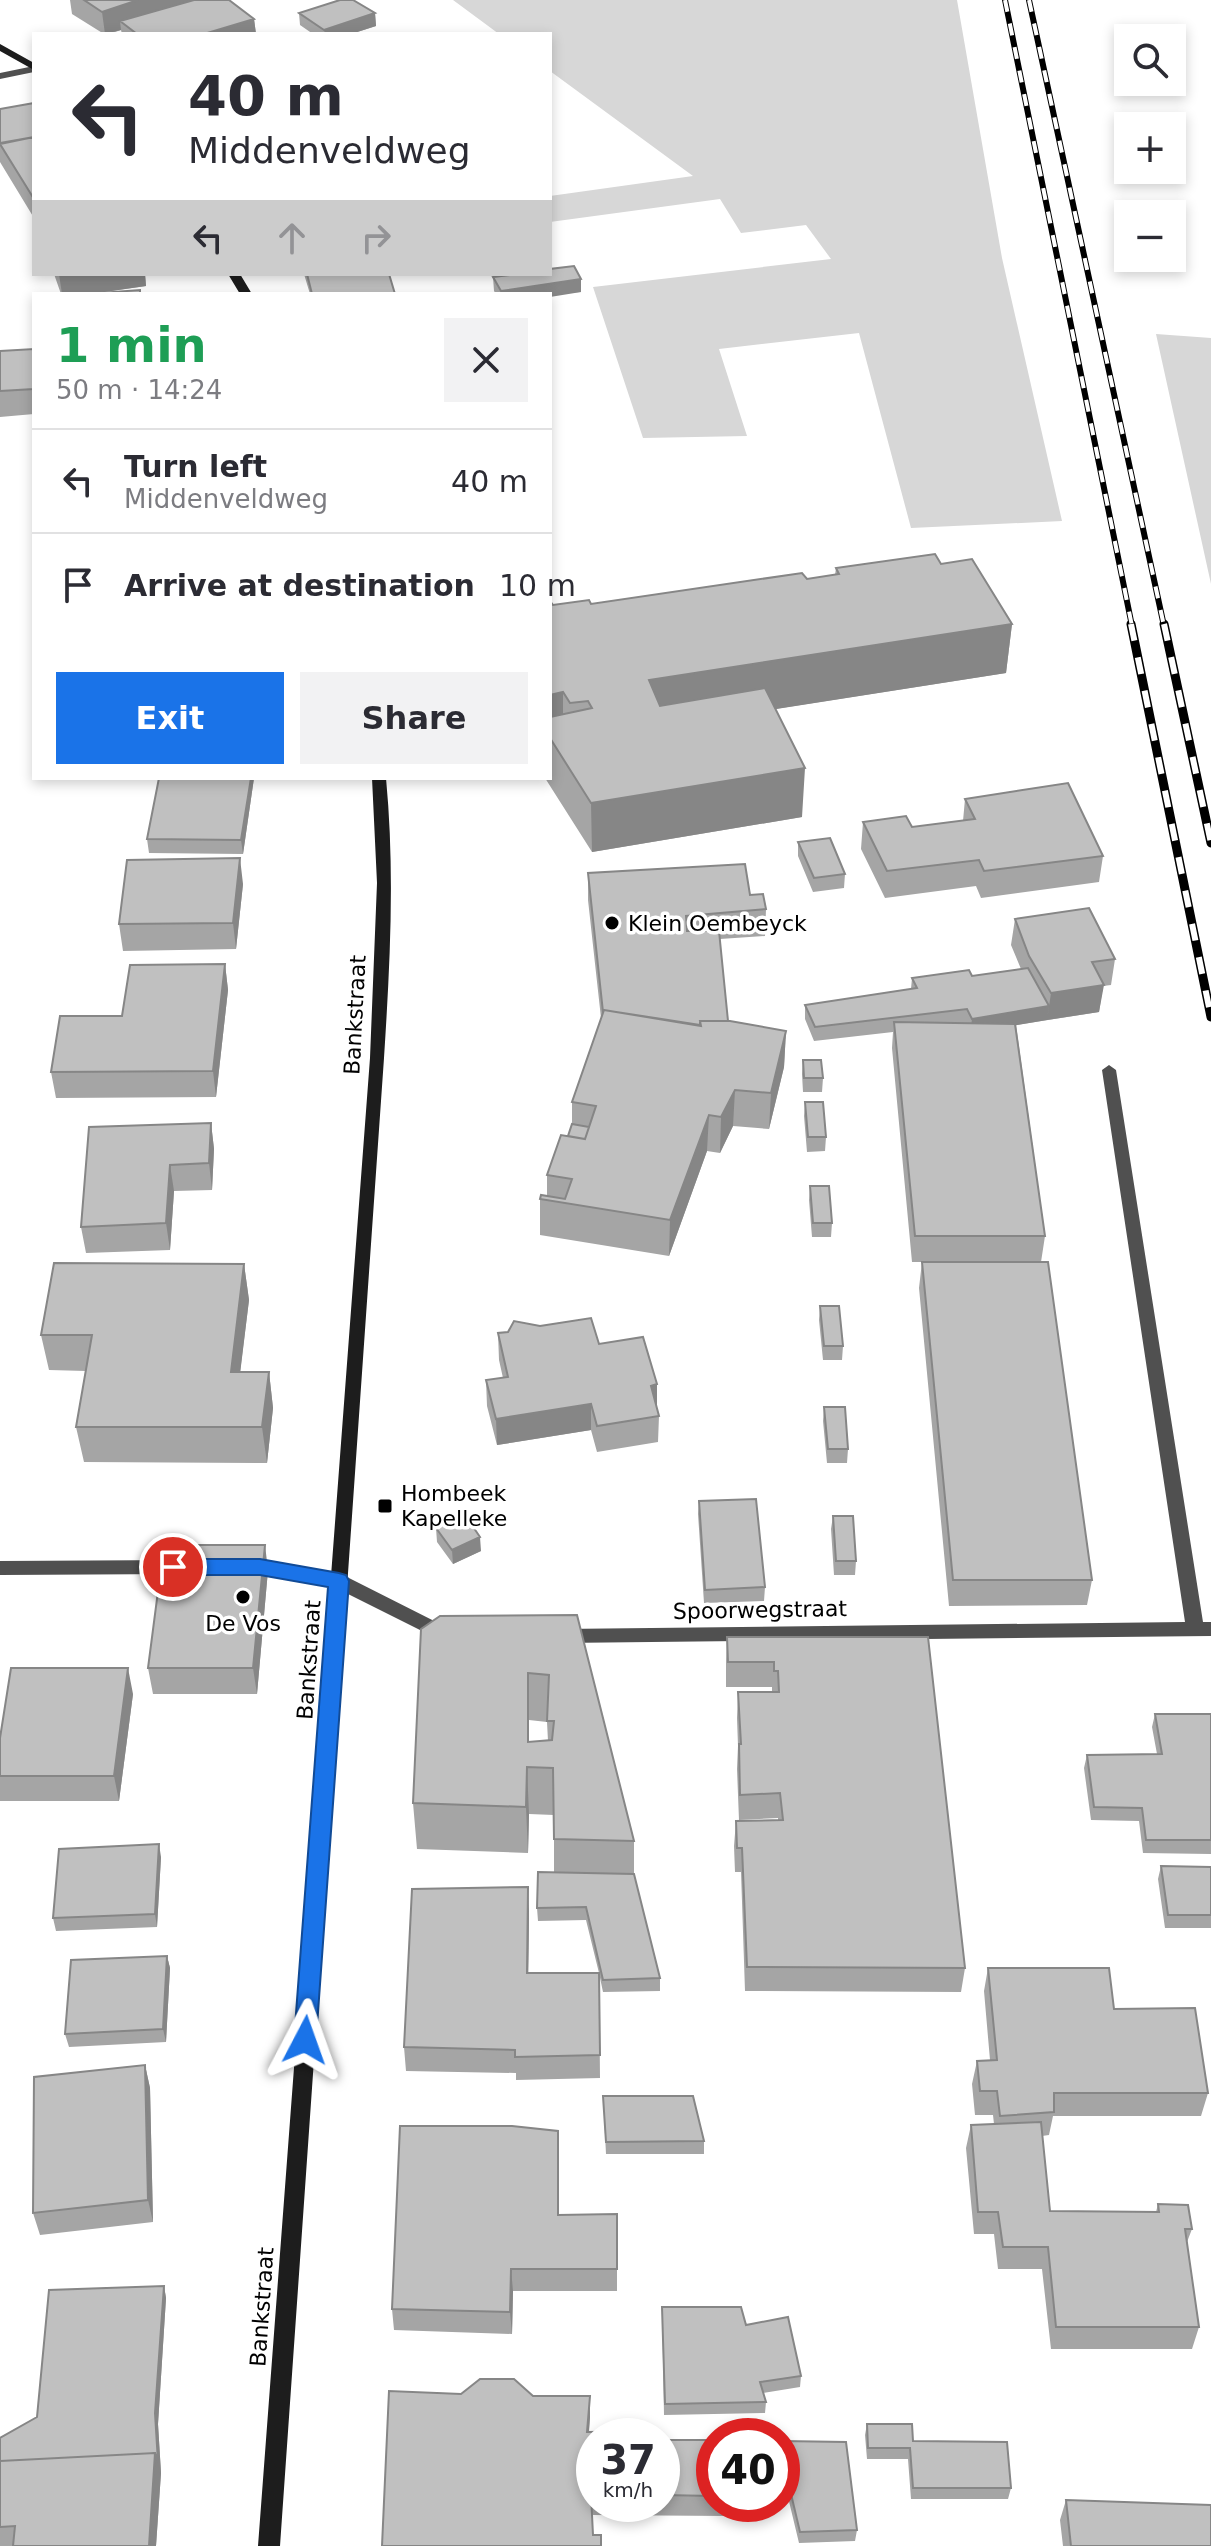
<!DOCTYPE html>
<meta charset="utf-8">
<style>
body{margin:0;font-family:"DejaVu Sans",sans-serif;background:#f2f2f3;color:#2b2b33;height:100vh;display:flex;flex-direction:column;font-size:30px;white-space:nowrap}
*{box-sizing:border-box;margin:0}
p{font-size:26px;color:#7c7c81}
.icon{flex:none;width:44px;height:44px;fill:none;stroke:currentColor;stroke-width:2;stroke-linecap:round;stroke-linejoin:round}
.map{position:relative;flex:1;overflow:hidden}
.side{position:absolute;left:32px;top:292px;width:520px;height:488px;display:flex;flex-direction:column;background:#fff;border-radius:0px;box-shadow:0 4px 12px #0003}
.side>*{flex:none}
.top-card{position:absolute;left:32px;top:32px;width:520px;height:244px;border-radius:0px;box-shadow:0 4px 12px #0003;background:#fff;color:#2b2b33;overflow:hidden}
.fabs{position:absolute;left:1114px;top:24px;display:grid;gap:16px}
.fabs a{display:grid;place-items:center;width:72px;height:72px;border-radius:0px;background:#fff;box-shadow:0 4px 12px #0003;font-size:40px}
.speed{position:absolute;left:576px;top:2418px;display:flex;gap:16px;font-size:40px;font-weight:700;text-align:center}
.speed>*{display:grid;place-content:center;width:104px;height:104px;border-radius:50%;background:#fff;box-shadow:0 4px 12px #0003;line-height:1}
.speed small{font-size:20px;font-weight:400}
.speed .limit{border:12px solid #d22;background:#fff;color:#111}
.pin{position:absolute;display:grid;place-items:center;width:68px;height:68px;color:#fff;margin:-34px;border:4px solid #fff;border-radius:50%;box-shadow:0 2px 8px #0007}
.me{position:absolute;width:88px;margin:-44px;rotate:4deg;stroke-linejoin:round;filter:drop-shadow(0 0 6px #0008)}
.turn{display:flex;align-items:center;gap:28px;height:168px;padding:0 24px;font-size:36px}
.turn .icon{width:104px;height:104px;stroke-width:2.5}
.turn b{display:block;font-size:56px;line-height:68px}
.lanes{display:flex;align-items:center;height:76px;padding:0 24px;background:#0003;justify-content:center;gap:40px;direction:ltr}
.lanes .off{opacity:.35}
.round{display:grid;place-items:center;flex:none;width:84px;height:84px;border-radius:0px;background:#f2f2f3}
.head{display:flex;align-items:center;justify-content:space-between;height:136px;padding:0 24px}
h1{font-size:48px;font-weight:600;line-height:60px;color:#1e9e55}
.button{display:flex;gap:16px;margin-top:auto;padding:16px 24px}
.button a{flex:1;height:92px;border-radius:0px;background:#1a73e8;color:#fff;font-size:32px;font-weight:600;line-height:92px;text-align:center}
.button a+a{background:#f2f2f3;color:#2b2b33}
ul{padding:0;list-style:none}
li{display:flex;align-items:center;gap:24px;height:104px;padding:0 24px;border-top:2px solid #e1e1e2}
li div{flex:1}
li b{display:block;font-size:30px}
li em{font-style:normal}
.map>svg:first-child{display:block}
.green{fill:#d7d7d7}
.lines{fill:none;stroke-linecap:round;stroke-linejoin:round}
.street{fill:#505050;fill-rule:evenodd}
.secondary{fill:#1d1d1d;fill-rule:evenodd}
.rail-far1-casing{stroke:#000;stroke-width:6}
.rail-casing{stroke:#000;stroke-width:9}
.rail-far1{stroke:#fff;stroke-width:4;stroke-dasharray:12;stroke-linecap:butt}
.rail{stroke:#fff;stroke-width:6;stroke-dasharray:17;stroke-linecap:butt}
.wall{fill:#a5a5a5;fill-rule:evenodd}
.shaded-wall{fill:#868686}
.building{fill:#c0c0c0;stroke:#868686;stroke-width:2;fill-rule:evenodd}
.route{fill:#1a73e8;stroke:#114b97;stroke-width:2}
.poi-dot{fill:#000;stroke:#fff;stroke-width:3}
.labels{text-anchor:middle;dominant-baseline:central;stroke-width:7;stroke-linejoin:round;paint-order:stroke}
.poi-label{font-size:22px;fill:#000;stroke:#fff;text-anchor:start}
.street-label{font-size:22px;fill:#000;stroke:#fff}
</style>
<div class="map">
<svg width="1211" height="2546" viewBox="0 0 1211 2546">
<rect width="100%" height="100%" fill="#fff"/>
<path class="green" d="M453 0H957L1002 258 1062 521 911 528 859 333 719 349 747 436 643 438 593 287 831 259 806 225 741 233 720 199 550 222V196L693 176 550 71V34H499Z
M1156 334 1211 338V584Z"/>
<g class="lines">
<path class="street" d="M34 66V72L0 79V73Z
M1109 1065 1116 1070 1203 1622H1211V1636L561 1643 555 1641 552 1636 555 1631 561 1629 1185 1622 1102 1070Z
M180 1560 186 1562 189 1567 186 1572 180 1574 0 1575V1561Z
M247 1560 345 1576 452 1630 455 1635 452 1640 446 1642 440 1640 336 1588 241 1572 238 1567 241 1562Z"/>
<path class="secondary" d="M0 44 34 63V70L0 51Z
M228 274H240L252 294H240Z
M372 778H386C395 872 390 964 384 1058L280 2546H258L370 1058 377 883Z"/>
<g class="rail-far1-casing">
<path id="rail-far1" d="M1005 0 1132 626
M1029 0 1164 626"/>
</g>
<g class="rail-casing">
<path id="rail" d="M1131 624 1211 1017
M1164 624 1211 843"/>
</g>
<use href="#rail-far1" class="rail-far1"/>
<use href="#rail" class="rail"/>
</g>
<path class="wall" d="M70 0H229L254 19 256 34H122L121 30 109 34H104L72 14Z
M299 13H375L376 26 351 34H313L300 25Z
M34 103V218L0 162V109Z
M54 274H145L146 286 96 293 141 294H61Z
M304 274H389L395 294H310Z
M493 277 581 279V292L550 294H496L494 291Z
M34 349V414L0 417V351Z
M941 564 1012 624 1006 673 775 709 802 817 592 852 545 778H550V601L553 605 591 604 807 579 835 575 836 568Z
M254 778 243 854 149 853 147 839Z
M965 799 1103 856 1099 882 981 898 976 886 885 898 861 849 863 822 912 827 963 821Z
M798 842 845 874 844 888 813 892 798 856Z
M588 873 750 895 766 909 765 936 720 939 728 1021 786 1031 784 1067 769 1129 733 1126 720 1153 707 1151 669 1256 540 1235V1199L547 1196V1175L568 1136 572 1124V1102L601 1018 588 900Z
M243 884 236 949 123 951 119 924Z
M1015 919 1115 959 1111 985 1103 986 1099 1012 1016 1025 1045 1236 1041 1262 1092 1580 1087 1605 949 1606 919 1288 922 1262H912L892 1048 893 1032 814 1041 805 1019V1005L911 989 912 978 972 976 1021 969 1011 945Z
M225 964 228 990 216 1097 56 1098 51 1072 122 1016Z
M803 1060 823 1078 822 1092H803L802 1074Z
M805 1102 826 1137 825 1151 807 1152 804 1116Z
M211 1123 214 1149 212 1190 174 1191 170 1250 86 1253 81 1227Z
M810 1186 832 1223 831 1237H812L809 1200Z
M244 1264 249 1300 240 1372H269L273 1408 267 1463 84 1462 76 1427 86 1371 49 1370 41 1335Z
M820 1306 843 1346 842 1360H823L819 1320Z
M498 1333 599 1344 657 1384V1408L659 1416 658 1442 597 1452 591 1430 497 1445 487 1406 486 1380 503 1378 499 1360Z
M824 1407 848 1449 847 1463H827L823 1421Z
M699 1501 765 1587 764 1601 704 1603 698 1514Z
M833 1516 856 1561 855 1575H834L831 1529Z
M436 1528 481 1551 453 1564 437 1542Z
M268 1570 257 1694H153L148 1668Z
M577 1615 634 1841V1874L660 1978V1991L603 1992 599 1973 600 2078 516 2080V2073L406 2071 404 2047 529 1911 528 1973H599L586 1920 538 1921 537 1908 554 1872V1815L529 1814 528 1853 417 1849 413 1803ZM529 1720 547 1722 548 1741 529 1742Z
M727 1637H928L965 1968 961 1992 745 1991 741 1872H735L734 1846 736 1821 778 1820V1818L739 1820 737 1769 738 1746 737 1718 738 1692H772V1687H726V1662Z
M133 1694 119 1801H0V1738Z
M1155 1714H1211V1854L1143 1853 1139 1821 1091 1820 1084 1768 1087 1755 1157 1754 1152 1727Z
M161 1857 157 1927 56 1931 53 1918Z
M1161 1866 1211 1867V1928H1165L1158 1879Z
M167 1956 170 1968 166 2042 69 2047 65 2034Z
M988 1968 1114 2009 1208 2093 1201 2116H1053L1049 2135 1042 2136 1050 2211 1156 2212 1158 2204 1192 2229 1187 2242 1199 2327 1192 2349H1051L1042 2269H998L994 2234H974L966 2148 971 2125 994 2124 993 2115H975L972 2084 977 2061 990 2060 984 1991Z
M145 2065 150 2088 153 2222 40 2235 33 2213Z
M603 2096 704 2141V2154H606Z
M617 2214V2291H513L512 2334 394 2330 392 2309 559 2215Z
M164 2286 166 2298 158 2424 161 2473 156 2546H0V2438L37 2417Z
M662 2307 746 2325 801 2376 800 2387 763 2393 766 2402 765 2413 664 2415Z
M389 2391 533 2396 590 2417 589 2432 594 2436V2504H662V2440H714V2504H728L727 2516 592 2515 593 2535 601 2546Z
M867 2424 913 2441 1011 2488 1008 2499H911L908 2459H867L865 2435Z
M782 2441 857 2530 855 2541 799 2543 782 2472Z
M1066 2500 1211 2546H1063L1060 2520Z"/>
<path class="shaded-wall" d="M138 0H200L120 21 121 30 105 34 102 12Z
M375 13 376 26 351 34H325L324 30Z
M254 19 256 34H204Z
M59 274H145L146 286 91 294H62Z
M581 279V292L550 297V294H501V291Z
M1012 624 1006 673 648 729 649 680Z
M563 692V740L550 738V695Z
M805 768 802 817 592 852 591 803Z
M251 778H254L243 854 241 840Z
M240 858 243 884 236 949 233 923Z
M225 964 228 990 216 1097 213 1071Z
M1104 985 1099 1012 1047 1020 1051 993Z
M1049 1006 1047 1020 970 1033 972 1019Z
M786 1031 784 1067 769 1129 771 1093Z
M735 1090 733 1126 720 1153 721 1117Z
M709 1115 707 1151 669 1256 670 1220Z
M211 1123 214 1149 212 1190 209 1163Z
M170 1165 174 1191 170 1250 166 1223Z
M244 1264 249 1300 236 1407 231 1372Z
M269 1372 273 1408 267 1463 262 1427Z
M657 1384V1411L651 1386Z
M591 1404V1430L497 1445 496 1419Z
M480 1537 481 1551 453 1564 452 1550Z
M265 1545 268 1570 257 1694 253 1668Z
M128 1668 133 1694 119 1801 114 1776Z
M528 1673 529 1720V1767L528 1742Z
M527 1767 529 1814 528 1853 526 1807Z
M159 1844 161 1857 157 1927 155 1914Z
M528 1887 529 1911 528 1997 527 1973Z
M167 1956 170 1968 166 2042 163 2029Z
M145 2065 150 2088 153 2222 148 2200Z
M511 2269 513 2291 512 2334 510 2312Z
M164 2286 166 2298 158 2424 161 2473 156 2546H149L155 2413Z
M590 2396V2417L587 2453V2432Z"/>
<path class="building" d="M84 0H138L102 12Z
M194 0H229L254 19 204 34H137L120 21Z
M340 0H353L375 13 324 30 299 13Z
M34 103V137L0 143V109Z
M34 137V199L0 144Z
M574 266 581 279 501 291 493 277 517 274H550V269Z
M307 274H389L395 294H312Z
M140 290V294H86Z
M34 349V389L0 391V351Z
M935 554 941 564 972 559 1012 624 649 680 660 706 765 688 805 768 591 803 550 738V717L592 708 588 701 570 703 563 692 550 695V601L553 605 589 600 591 604 802 573 807 579 839 574 836 568Z
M159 778H251L241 840 147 839Z
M1068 783 1103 856 984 871 979 860 887 871 863 822 906 816 912 827 975 819 965 799Z
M830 838 845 874 814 878 798 842Z
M240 858 233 923 119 924 127 860Z
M745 864 750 895 763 894 766 909 686 916 687 931H719L728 1021H700V1025L604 1010 603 1012 588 873Z
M1089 908 1115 959 1092 962 1104 985 1051 993 1029 956 1015 919Z
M225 964 213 1071 51 1072 60 1016H122L130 965Z
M1028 968 1049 1006 972 1019 967 1009 815 1027 805 1005 917 988 912 978 969 970 972 976Z
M604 1010 701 1026 700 1021H730L786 1031 771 1093 735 1090 721 1117 709 1115 670 1220 540 1199 541 1195 565 1199 572 1179 547 1175 561 1135 585 1139 596 1106 572 1102Z
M894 1022 1015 1024 1045 1236H915Z
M803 1060H821L823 1078H804Z
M805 1102H823L826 1137H808Z
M211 1123 209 1163 170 1165 166 1223 81 1227 89 1127Z
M572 1124 589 1127 585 1139 568 1136Z
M810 1186H829L832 1223H813Z
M922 1262H1048L1092 1580H953Z
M54 1263 244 1264 231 1372H269L262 1427H76L92 1335H41Z
M820 1306H839L843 1346H824Z
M591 1318 599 1344 643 1337 657 1384 651 1386 659 1416 597 1426 591 1404 496 1419 486 1380 508 1377 498 1333 508 1332 514 1321 540 1326Z
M824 1407H845L848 1449H828Z
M756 1499 765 1587 705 1590 699 1501Z
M465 1515 480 1537 452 1550 436 1528Z
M833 1516H853L856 1561H836Z
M164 1545H265L253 1668H148Z
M577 1615 634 1841 554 1839 553 1768 527 1767 526 1807 413 1803 421 1629 440 1616ZM528 1673 549 1675 547 1721H554L552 1740 528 1742Z
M727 1637H928L965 1968 747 1967 742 1848H737L736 1821 783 1820 780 1793 740 1795 739 1744H741L738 1692H779L778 1671H774V1662H728Z
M11 1668H128L114 1776H0V1738Z
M1155 1714H1211V1840H1146L1142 1808 1094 1807 1087 1755 1162 1754Z
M159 1844 155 1914 53 1918 59 1849Z
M1161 1866 1211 1867V1915H1168Z
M538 1872 634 1874 660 1978 603 1980 586 1907 537 1908Z
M528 1887 527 1973H599L600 2055 515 2057V2050L404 2047 412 1889Z
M167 1956 163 2029 65 2034 71 1960Z
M988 1968H1109L1114 2009 1195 2008 1208 2093H1054V2112L1000 2116 997 2091H980L977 2061 997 2060Z
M145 2065 148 2200 33 2213 34 2077Z
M603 2096H693L704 2141 606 2142Z
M1041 2122 1050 2211 1159 2212 1158 2204 1188 2205 1192 2229H1185L1199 2327H1056L1048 2247H1003L998 2212H978L971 2125Z
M400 2126H512L558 2131V2215L617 2214V2269H511L510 2312 392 2309Z
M164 2286 155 2413 158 2462 155 2453 0 2461V2438L37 2417 49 2290Z
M662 2307H741L746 2325 788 2317 801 2376 760 2382 766 2402 665 2404Z
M480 2379H514L533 2396H590L587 2432 649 2431V2436H594V2495H591L593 2535H601V2546H382L389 2391 461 2394Z
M867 2424H912L913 2441 1007 2442 1011 2488H913L910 2448H868Z
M662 2440H714V2496L662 2495Z
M782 2441 846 2442 857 2530 800 2532 782 2456Z
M155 2453 149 2546H13L15 2526 0 2527V2461Z
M1066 2500 1211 2505V2546H1071Z"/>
<path class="route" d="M173 1559H260L339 1573 346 1575 349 1581 316 2040 313 2047 305 2050 297 2047 294 2040 328 1587 260 1575H173L166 1573 163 1567 166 1562Z"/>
<g class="poi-dot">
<circle cx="612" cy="923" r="8"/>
<rect x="377" y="1498" width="16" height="16" rx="4"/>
<circle cx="243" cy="1597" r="8"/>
</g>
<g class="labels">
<g class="poi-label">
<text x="628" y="923">Klein Oembeyck</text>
<text x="401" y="1493">Hombeek<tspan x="401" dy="25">Kapelleke</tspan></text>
<text x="243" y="1623" text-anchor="middle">De Vos</text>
</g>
<g class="street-label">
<text transform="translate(355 1015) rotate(-87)">Bankstraat</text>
<text transform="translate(760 1610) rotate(-1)">Spoorwegstraat</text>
<text transform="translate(309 1660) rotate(-86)">Bankstraat</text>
<text transform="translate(262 2307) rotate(-86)">Bankstraat</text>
</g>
</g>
</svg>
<div class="fabs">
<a><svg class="icon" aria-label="search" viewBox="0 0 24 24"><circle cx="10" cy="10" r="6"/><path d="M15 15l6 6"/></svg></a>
<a>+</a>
<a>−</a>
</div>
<div class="speed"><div>37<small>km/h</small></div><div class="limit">40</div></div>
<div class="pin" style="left:173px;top:1567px;background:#d93025"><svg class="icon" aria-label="arrive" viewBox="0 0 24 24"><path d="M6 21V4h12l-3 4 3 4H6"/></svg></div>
<svg class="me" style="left:305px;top:2040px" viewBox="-20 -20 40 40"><path d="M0-17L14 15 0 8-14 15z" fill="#1a73e8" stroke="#fff" stroke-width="4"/></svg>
<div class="top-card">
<div class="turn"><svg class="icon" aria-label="left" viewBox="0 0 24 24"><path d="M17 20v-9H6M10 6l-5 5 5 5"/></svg><div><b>40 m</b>Middenveldweg</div></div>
<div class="lanes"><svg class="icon" aria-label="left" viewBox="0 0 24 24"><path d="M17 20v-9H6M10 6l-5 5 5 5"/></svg><svg class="icon off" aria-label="ahead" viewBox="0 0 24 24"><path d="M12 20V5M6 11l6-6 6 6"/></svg><svg class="icon off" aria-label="right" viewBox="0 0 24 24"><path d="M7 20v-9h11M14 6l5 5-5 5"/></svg></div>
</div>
<section class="side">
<div class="head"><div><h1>1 min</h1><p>50 m · 14:24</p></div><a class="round"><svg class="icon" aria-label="close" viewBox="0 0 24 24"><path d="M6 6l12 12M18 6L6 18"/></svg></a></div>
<ul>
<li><svg class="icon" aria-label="left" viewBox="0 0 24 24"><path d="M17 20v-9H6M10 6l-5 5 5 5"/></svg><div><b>Turn left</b><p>Middenveldweg</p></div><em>40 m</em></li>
<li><svg class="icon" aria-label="arrive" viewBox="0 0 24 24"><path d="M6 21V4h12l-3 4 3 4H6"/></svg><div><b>Arrive at destination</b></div><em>10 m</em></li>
</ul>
<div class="button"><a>Exit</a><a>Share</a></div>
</section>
</div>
